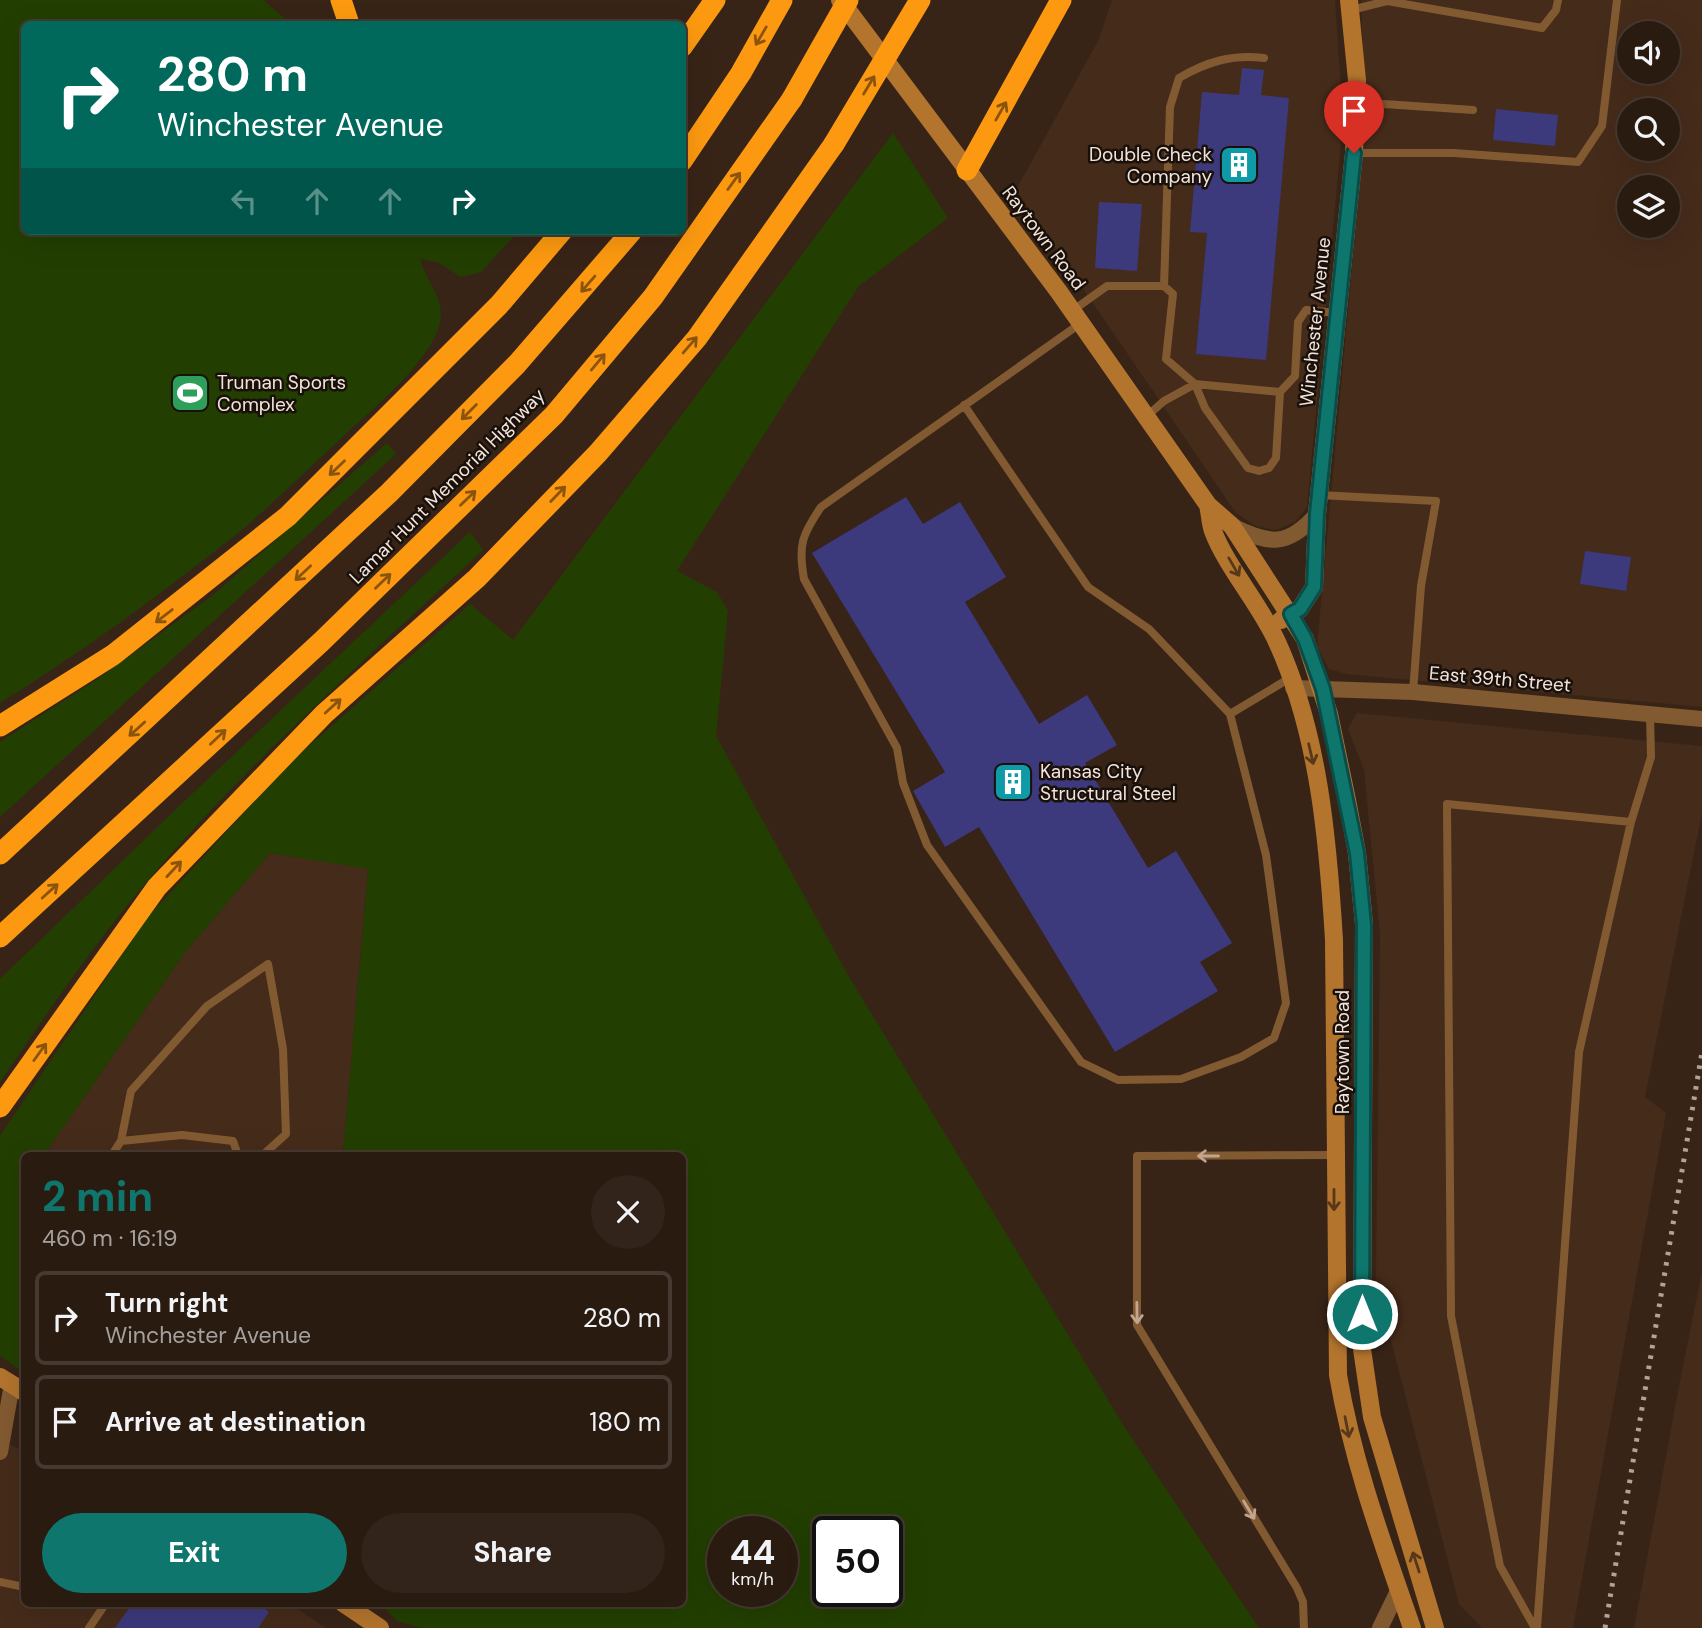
<!DOCTYPE html>
<meta charset="utf-8">
<style>
body{margin:0;font-family:"DM Sans",sans-serif;background:#32241a;color:#f1f3f6;height:100vh;display:flex;flex-direction:column;font-size:26px;white-space:nowrap}
*{box-sizing:border-box;margin:0}
p{font-size:23px;color:#a5a19f}
.icon{flex:none;width:38px;height:38px;fill:none;stroke:currentColor;stroke-width:2;stroke-linecap:round;stroke-linejoin:round}
.map{position:relative;flex:1;overflow:hidden}
.side{position:absolute;left:21px;top:1152px;width:665px;height:455px;display:flex;flex-direction:column;background:#2a1b11;border-radius:10px;box-shadow:0 7px 28px #0002,0 0 0 2px #463931}
.side>*{flex:none}
.hud{position:absolute;left:21px;top:21px;width:665px;height:214px;border-radius:10px;box-shadow:0 7px 28px #0002,0 0 0 2px #463931;background:#00695c;color:#fff;overflow:hidden}
.fabs{position:absolute;left:1617px;top:21px;display:grid;gap:14px}
.fabs a{display:grid;place-items:center;width:63px;height:63px;border-radius:50%;background:#2a1b11;box-shadow:0 7px 28px #0002,0 0 0 2px #463931;font-size:35px}
.speed{position:absolute;left:707px;top:1516px;display:flex;gap:14px;font-size:35px;font-weight:700;text-align:center}
.speed>*{display:grid;place-content:center;width:91px;height:91px;border-radius:50%;background:#2a1b11;box-shadow:0 7px 28px #0002,0 0 0 2px #463931;line-height:1}
.speed small{font-size:18px;font-weight:400}
.speed .limit{border:4px solid #111;border-radius:10px;background:#fff;color:#111}
.pin{position:absolute;display:grid;place-items:center;width:60px;height:60px;color:#fff;margin:-72px -30px;border-radius:50% 50% 50% 0;rotate:-45deg;box-shadow:0 0 7px #0007}
.pin .icon{rotate:45deg}
.me{position:absolute;width:77px;margin:-38px;rotate:0deg;stroke-linejoin:round;filter:drop-shadow(0 0 5px #0008)}
.turn{display:flex;align-items:center;gap:24px;height:147px;padding:0 21px;font-size:32px}
.turn .icon{width:91px;height:91px;stroke-width:2.5}
.turn b{display:block;font-size:49px;line-height:60px}
.lanes{display:flex;align-items:center;height:66px;padding:0 21px;background:#0003;justify-content:center;gap:35px;direction:ltr}
.lanes .off{opacity:.35}
.round{display:grid;place-items:center;flex:none;width:74px;height:74px;border-radius:37px;background:#32241a}
.overview{display:flex;align-items:center;justify-content:space-between;height:119px;padding:0 21px}
h1{font-size:42px;font-weight:700;line-height:52px;color:#0f766e}
.button{display:flex;gap:14px;margin-top:auto;padding:14px 21px}
.button a{flex:1;height:80px;border-radius:42px;background:#0f766e;color:#fff;font-size:28px;font-weight:700;line-height:80px;text-align:center}
.button a+a{background:#32241a;color:#f1f3f6}
ul{padding:0;list-style:none}
li{display:flex;align-items:center;gap:21px;height:94px;margin:0 14px 10px;padding:0 7px;border:4px solid #463931;border-radius:10px}
li div{flex:1}
li b{display:block;font-size:26px}
li em{font-style:normal}
.map>svg:first-child{display:block}
.built{fill:#452b1a;fill-rule:evenodd}
.green{fill:#223f01;fill-rule:evenodd}
.building{fill:#3c397c}
.lines{fill:none;stroke-linecap:round;stroke-linejoin:round}
.lane{stroke:#825a32;stroke-width:8}
.street{stroke:#825a32;stroke-width:16}
.secondary{stroke:#b3742e;stroke-width:18}
.highway{stroke:#fc9910;stroke-width:21}
.rail{stroke:#b2a298;stroke-width:5;stroke-dasharray:3.5 7;stroke-linecap:butt}
.highway-bridge{stroke:#fc9910;stroke-width:21}
.oneway{stroke:#8a540d}
.oneway2{stroke:#573818}
.oneway3{stroke:#c0a58f}
.route-casing{stroke:#0a4d48;stroke-width:18}
.route{stroke:#0f766e;stroke-width:12}
.labels{text-anchor:middle;dominant-baseline:central;stroke-width:5;stroke-linejoin:round;paint-order:stroke}
.poi-label{font-size:19px;fill:#f2e3db;stroke:#19100a;text-anchor:start}
.street-label{font-size:19px;fill:#f2e3db;stroke:#19100a}
</style>
<div class="map">
<svg width="1702" height="1628" viewBox="0 0 1702 1628">
<rect width="100%" height="100%" fill="#382417"/>
<path class="built" d="M1112 0H1335L1343 121 1307 507 1295 522 1276 530 1256 526 1236 513 1016 190 1098 41Z
M1361 0H1702V707L1347 674 1329 669 1317 647 1365 127ZM1629 33H1668V72H1629ZM1629 110H1668V149H1629ZM1629 187H1668V226H1629Z
M1357 713 1702 746V813L1645 1097 1666 1113 1573 1628H1482L1459 1604 1376 1282 1380 934 1364 770 1348 729Z
M270 853 368 868 343 1155H44L186 951Z
M1702 1271V1628H1634L1680 1381Z
M0 1441 24 1451V1603H288L326 1628H0Z"/>
<path class="green" d="M0 0H263L291 24H24V231H519L481 272 461 277 439 263 420 259C426 281 445 299 440 322 433 358 376 406 349 431 314 463 280 497 244 528 166 591 83 651 0 703Z
M893 133 948 218 858 287 677 571 717 592 728 611 716 736 849 977 1127 1431 1259 1628H421L397 1621 380 1603H682V1155H343L368 869 270 853 186 951 44 1155H24V1373L0 1356V1136L147 918 292 761 470 604 513 640ZM723 1531H782V1591H723ZM828 1531H887V1591H828Z
M387 443 396 454 0 817V742L99 678 212 596Z
M470 532 483 550C367 658 246 764 144 885 91 947 46 1015 0 1082V979L175 810Z"/>
<path class="building" d="M1242 68 1264 70 1261 95 1289 98 1266 360 1196 354 1207 233 1190 232 1202 92 1239 95Z
M1496 109 1558 115 1555 146 1493 140Z
M1099 202 1142 204 1137 271 1095 268Z
M906 497 923 524 960 502 1006 577 965 602 1039 724 1087 695 1117 745 1085 763 1148 868 1176 851 1232 943 1200 962 1218 991 1115 1052 979 827 945 847 913 791 945 772 812 553Z
M1585 551 1631 557 1626 591 1580 584Z
M133 1603H257L269 1612 258 1628H115Z"/>
<g class="lines">
<path class="lane" d="M1351 10 1387 1 1542 28 1556 10 1558 0
M1356 107 1384 104 1473 110
M1354 153H1454L1578 162 1602 126 1617 0
M1164 286 1170 107 1179 78C1206 62 1232 54 1264 58
M1072 311 1107 286H1164L1173 294 1166 359 1195 384 1205 408 1248 468 1259 471 1269 468 1276 458 1280 392
M1081 323 821 507C802 535 798 545 804 579L897 748 903 783 927 845 1081 1062 1118 1080 1181 1079 1241 1057 1274 1038 1286 1003 1266 855 1230 714
M964 405 1088 587 1149 629 1230 714 1290 678
M1147 416 1164 401 1195 384 1280 392 1295 376 1298 322 1306 310 1337 313
M1319 495 1436 501 1421 586 1413 692
M121 1141 131 1091 207 1006 268 964 283 1049 286 1134 263 1155
M112 1155 121 1141 182 1135 233 1141 238 1155
M0 1582 24 1587
M89 1628 106 1603
M1304 1628 1303 1602 1297 1588 1137 1325V1156L1334 1155
M1535 1628 1500 1566 1451 1316 1447 804 1631 822
M1537 1628 1579 1052 1631 822 1651 757 1650 714"/>
<path class="street" d="M1232 526C1270 545 1288 547 1317 514
M1293 688 1413 692 1702 719
M0 1452 12 1384
M1380 1628 1398 1591"/>
<path class="secondary" d="M840 0 1059 292 1208 505 1232 526 1305 639 1329 714 1347 800 1357 853 1364 924 1362 1349 1372 1417 1435 1628
M1208 505C1210 513 1210 523 1213 531 1226 566 1261 606 1277 642 1319 734 1328 841 1334 940L1338 1375C1353 1463 1383 1544 1412 1628
M1281 620 1300 609 1314 587 1317 514 1354 153 1357 80 1349 0
M0 1377 24 1392
M343 1603 380 1628"/>
<path class="highway" d="M341 0 349 24
M682 47 715 0
M682 161 741 73 782 0
M967 170 1061 0
M0 726 113 655 288 516 499 305 562 231
M0 854 389 493 517 364 632 231
M0 937 321 642 554 415 653 297 792 99
M0 1107 157 887 324 714 477 578 598 453 697 338 834 144"/>
<path class="rail" d="M1605 1628 1702 1052"/>
<path class="highway-bridge" d="M792 99 848 0
M834 144 920 0"/>
</g>
<defs><path id="oneway-shaft" d="M-6 0H5M1.5-3L5.5 0L1.5 3" fill="none" stroke-width="1.6" stroke-linecap="round" stroke-linejoin="round" transform="scale(1.75)"/></defs>
<g class="oneway">
<use href="#oneway-shaft" transform="translate(761 36) rotate(120)"/>
<use href="#oneway-shaft" transform="translate(869 85) rotate(-59)"/>
<use href="#oneway-shaft" transform="translate(1001 111) rotate(-60)"/>
<use href="#oneway-shaft" transform="translate(734 181) rotate(-54)"/>
<use href="#oneway-shaft" transform="translate(588 284) rotate(131)"/>
<use href="#oneway-shaft" transform="translate(690 345) rotate(-49)"/>
<use href="#oneway-shaft" transform="translate(598 362) rotate(-50)"/>
<use href="#oneway-shaft" transform="translate(469 412) rotate(135)"/>
<use href="#oneway-shaft" transform="translate(337 468) rotate(136)"/>
<use href="#oneway-shaft" transform="translate(558 494) rotate(-46)"/>
<use href="#oneway-shaft" transform="translate(468 498) rotate(-44)"/>
<use href="#oneway-shaft" transform="translate(303 573) rotate(137)"/>
<use href="#oneway-shaft" transform="translate(383 581) rotate(-44)"/>
<use href="#oneway-shaft" transform="translate(164 616) rotate(142)"/>
<use href="#oneway-shaft" transform="translate(333 706) rotate(-42)"/>
<use href="#oneway-shaft" transform="translate(137 729) rotate(138)"/>
<use href="#oneway-shaft" transform="translate(218 737) rotate(-43)"/>
<use href="#oneway-shaft" transform="translate(174 869) rotate(-47)"/>
<use href="#oneway-shaft" transform="translate(50 891) rotate(-42)"/>
<use href="#oneway-shaft" transform="translate(40 1052) rotate(-54)"/>
</g>
<g class="oneway2">
<use href="#oneway-shaft" transform="translate(1234 567) rotate(60)"/>
<use href="#oneway-shaft" transform="translate(1311 754) rotate(77)"/>
<use href="#oneway-shaft" transform="translate(1334 1200) rotate(90)"/>
<use href="#oneway-shaft" transform="translate(1347 1427) rotate(79)"/>
<use href="#oneway-shaft" transform="translate(1416 1562) rotate(-108)"/>
</g>
<g class="oneway3">
<use href="#oneway-shaft" transform="translate(1208 1156) rotate(180)"/>
<use href="#oneway-shaft" transform="translate(1137 1313) rotate(89)"/>
<use href="#oneway-shaft" transform="translate(1249 1510) rotate(59)"/>
</g>
<g class="lines">
<g class="route-casing">
<path id="route" d="M1354 153 1317 514 1314 587 1300 609 1291 614 1305 639 1323 689 1357 853 1364 925 1362 1314"/>
</g>
<use href="#route" class="route"/>
</g>
<defs>
<g id="building-square" transform="scale(2.0125)"><rect x="-9" y="-9" width="18" height="18" rx="4" fill="#0f9aa8" stroke="#19100a"/><path d="M-4-6H4V6H1V3H-1V6H-4ZM-2.5-4.3h1.7v1.8h-1.7ZM.8-4.3h1.7v1.8H.8ZM-2.5-1h1.7V.8h-1.7ZM.8-1h1.7V.8H.8Z" fill="#fff"/></g>
<g id="stadium-square" transform="scale(2.0125)"><rect x="-9" y="-9" width="18" height="18" rx="4" fill="#2e9e5b" stroke="#19100a"/><path d="M0-5a6.5 5 0 1 0 0 10a6.5 5 0 1 0 0-10ZM-3.5-1.8h7v3.6h-7Z" fill="#fff"/></g>
</defs>
<g fill-rule="evenodd">
<use href="#building-square" x="1239" y="165"/>
<use href="#stadium-square" x="190" y="393"/>
<use href="#building-square" x="1013" y="782"/>
</g>
<g class="labels">
<g class="poi-label">
<text x="1212" y="154" text-anchor="end">Double Check<tspan x="1212" dy="22">Company</tspan></text>
<text x="217" y="382">Truman Sports<tspan x="217" dy="22">Complex</tspan></text>
<text x="1040" y="771">Kansas City<tspan x="1040" dy="22">Structural Steel</tspan></text>
</g>
<g class="street-label">
<text transform="translate(1044 238) rotate(53)">Raytown Road</text>
<text transform="translate(1315 322) rotate(-84)">Winchester Avenue</text>
<text transform="translate(447 486) rotate(-45)">Lamar Hunt Memorial Highway</text>
<text transform="translate(1500 679) rotate(5)">East 39th Street</text>
<text transform="translate(1342 1052) rotate(-90)">Raytown Road</text>
</g>
</g>
</svg>
<div class="fabs">
<a><svg class="icon" aria-label="sound" viewBox="0 0 24 24"><path d="M4 9h4l5-4v14l-5-4H4zM17 9q2 3 0 6"/></svg></a>
<a><svg class="icon" aria-label="search" viewBox="0 0 24 24"><circle cx="10" cy="10" r="6"/><path d="M15 15l6 6"/></svg></a>
<a><svg class="icon" aria-label="layers" viewBox="0 0 24 24"><path d="M12 4l9 5-9 5-9-5zM3 14l9 5 9-5"/></svg></a>
</div>
<div class="speed"><div>44<small>km/h</small></div><div class="limit">50</div></div>
<div class="pin" style="left:1354px;top:153px;background:#d93025"><svg class="icon" aria-label="arrive" viewBox="0 0 24 24"><path d="M6 21V4h12l-3 4 3 4H6"/></svg></div>
<svg class="me" style="left:1362px;top:1314px" viewBox="-20 -20 40 40"><circle r="17" fill="#0f766e" stroke="#fff" stroke-width="3"/><path d="M0-11L8 9 0 5-8 9z" fill="#fff"/></svg>
<div class="hud">
<div class="turn"><svg class="icon" aria-label="right" viewBox="0 0 24 24"><path d="M7 20v-9h11M14 6l5 5-5 5"/></svg><div><b>280 m</b>Winchester Avenue</div></div>
<div class="lanes"><svg class="icon off" aria-label="left" viewBox="0 0 24 24"><path d="M17 20v-9H6M10 6l-5 5 5 5"/></svg><svg class="icon off" aria-label="ahead" viewBox="0 0 24 24"><path d="M12 20V5M6 11l6-6 6 6"/></svg><svg class="icon off" aria-label="ahead" viewBox="0 0 24 24"><path d="M12 20V5M6 11l6-6 6 6"/></svg><svg class="icon" aria-label="right" viewBox="0 0 24 24"><path d="M7 20v-9h11M14 6l5 5-5 5"/></svg></div>
</div>
<section class="side">
<div class="overview"><div><h1>2 min</h1><p>460 m · 16:19</p></div><a class="round"><svg class="icon" aria-label="close" viewBox="0 0 24 24"><path d="M6 6l12 12M18 6L6 18"/></svg></a></div>
<ul>
<li><svg class="icon" aria-label="right" viewBox="0 0 24 24"><path d="M7 20v-9h11M14 6l5 5-5 5"/></svg><div><b>Turn right</b><p>Winchester Avenue</p></div><em>280 m</em></li>
<li><svg class="icon" aria-label="arrive" viewBox="0 0 24 24"><path d="M6 21V4h12l-3 4 3 4H6"/></svg><div><b>Arrive at destination</b></div><em>180 m</em></li>
</ul>
<div class="button"><a>Exit</a><a>Share</a></div>
</section>
</div>
